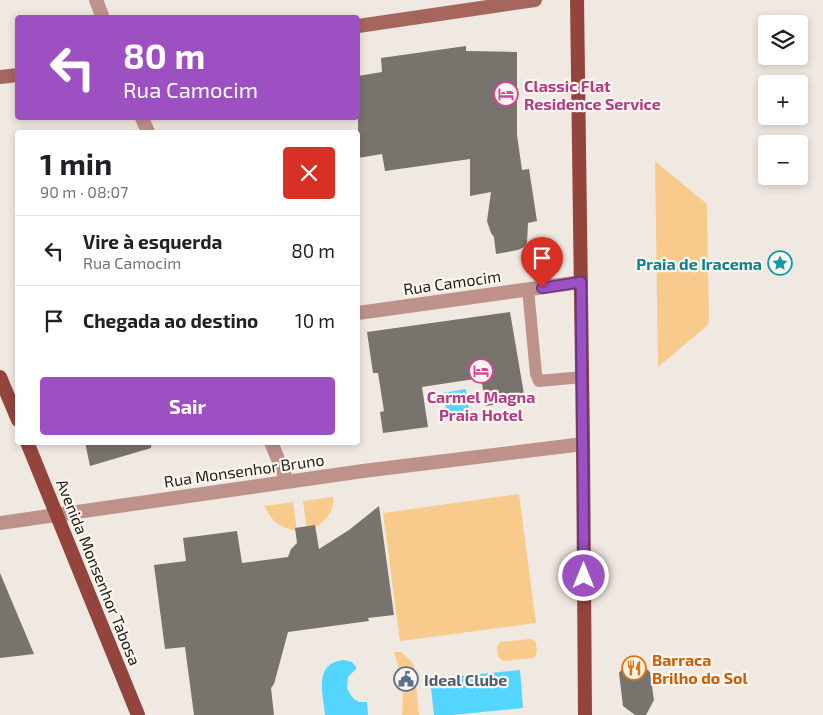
<!DOCTYPE html>
<html lang="pt">
<meta charset="utf-8">
<style>
body{margin:0;font-family:"Exo 2",sans-serif;background:#f6f6f6;color:#202124;height:100vh;display:flex;flex-direction:column;font-size:19px;white-space:nowrap}
*{box-sizing:border-box;margin:0}
p{font-size:16px;color:#757577}
.icon{flex:none;width:28px;height:28px;fill:none;stroke:currentColor;stroke-width:2;stroke-linecap:round;stroke-linejoin:round}
.map{position:relative;flex:1;overflow:hidden}
.details{position:absolute;left:15px;top:130px;width:345px;height:315px;display:flex;flex-direction:column;background:#fff;border-radius:5px;box-shadow:0 2px 8px #0003}
.details>*{flex:none}
.top-card{position:absolute;left:15px;top:15px;width:345px;height:105px;border-radius:5px;box-shadow:0 2px 8px #0003;background:#9c50c2;color:#fff;overflow:hidden}
.tools{position:absolute;left:758px;top:15px;display:grid;gap:10px}
.tools a{display:grid;place-items:center;width:50px;height:50px;border-radius:5px;background:#fff;box-shadow:0 2px 8px #0003;font-size:25px}
.pin{position:absolute;display:grid;place-items:center;width:42px;height:42px;color:#fff;margin:-51px -21px;border-radius:50% 50% 50% 0;rotate:-45deg;box-shadow:0 0 5px #0007}
.pin .icon{rotate:45deg}
.me{position:absolute;width:55px;margin:-28px;rotate:0deg;stroke-linejoin:round;filter:drop-shadow(0 0 4px #0008)}
.turn{display:flex;align-items:center;gap:18px;height:105px;padding:0 25px;font-size:22px}
.turn .icon{width:65px;height:65px;stroke-width:2.5}
.turn b{display:block;font-size:35px;line-height:42px}
.round{display:grid;place-items:center;flex:none;width:52px;height:52px;border-radius:5px;background:#f6f6f6}
.overview{display:flex;align-items:center;justify-content:space-between;height:85px;padding:0 25px}
h1{font-size:30px;font-weight:700;line-height:38px}
.button{display:flex;gap:10px;margin-top:auto;padding:10px 25px}
.button a{flex:1;height:58px;border-radius:5px;background:#9c50c2;color:#fff;font-size:20px;font-weight:700;line-height:58px;text-align:center}
ul{padding:0;list-style:none}
li{display:flex;align-items:center;gap:15px;height:70px;padding:0 25px;border-top:1px solid #e0e0e0}
li div{flex:1}
li b{display:block;font-size:19px}
li em{font-style:normal}
.map>svg:first-child{display:block}
.green{fill:#f8cb8c}
.water{fill:#53d5fd}
.building{fill:#78736c}
.lines{fill:none;stroke-linecap:round;stroke-linejoin:round}
.service{stroke:#bf918b;stroke-width:12}
.minor{stroke:#bf918b;stroke-width:14}
.secondary{stroke:#a6665e;stroke-width:14}
.primary{stroke:#93453d;stroke-width:14}
.route-casing{stroke:#65347e;stroke-width:12}
.route{stroke:#9c50c2;stroke-width:9}
.labels{text-anchor:middle;dominant-baseline:central;stroke-width:4.5;stroke-linejoin:round;paint-order:stroke}
.hotel-label{font-size:16px;font-weight:bold;fill:#b23c85;stroke:#fcf6ef;text-anchor:start}
.culture-label{font-size:16px;font-weight:bold;fill:#0d838f;stroke:#fcf6ef;text-anchor:end}
.street-label{font-size:16px;fill:#201e1b;stroke:#fcf6ef}
.food-label{font-size:16px;font-weight:bold;fill:#c56008;stroke:#fcf6ef;text-anchor:start}
.service-label{font-size:16px;font-weight:bold;fill:#4e5e75;stroke:#fcf6ef;text-anchor:start}
</style>
<div class="map">
<svg width="823" height="715" viewBox="0 0 823 715">
<rect width="100%" height="100%" fill="#efe9e1"/>
<path class="green" d="M655 161 707 204 709 324 658 367Z
M519 494 536 623 400 641 383 513Z
M333 497C333 500 334 502 333 505 330 517 319 528 307 530L303 501Z
M293 502 297 531C278 527 274 523 264 506Z
M532 639 536 643 537 652 534 658 503 661 498 656 497 646 500 642Z
M394 652H401L412 662 414 666 419 715H402C404 690 402 676 394 652Z"/>
<path class="water" d="M466 389 470 416 448 420 443 393Z
M344 660 352 662 356 667V669L348 677 347 688 350 694 354 699 359 702H367L368 715H325C323 693 313 663 344 660Z
M520 670 523 708 453 715H434L430 679Z"/>
<path class="building" d="M466 46V51L517 52V135L522 170 529 169 537 221 528 223 527 243 524 247 518 250 496 254 494 237 491 233 487 221 491 192 470 196V159L385 171 382 154 358 158V76L382 72 381 58Z
M510 312 525 400 486 406 481 378 422 387 428 427 383 433 380 412 384 411 378 373H373L367 332Z
M85 442H151V448L90 466Z
M379 506 394 615 368 618 369 621 288 632 274 684 271 688 274 715H194L185 647 165 649 154 565 186 561 183 538 237 531 242 563 288 557 291 549 297 543 295 528 315 525 319 549 349 530Z
M0 573 34 654 0 658Z
M634 660 639 662 650 672 654 700 646 715H635L623 706 619 673 628 662Z"/>
<g class="lines">
<path class="service" d="M528 289 536 374 539 381 582 377"/>
<path class="minor" d="M96 0 103 18
M142 118 148 132
M358 313 581 282
M271 442 287 481
M0 523 363 471 583 444"/>
<path class="secondary" d="M358 26 535 0
M0 77 18 75"/>
<path class="primary" d="M577 0 583 444 585 715
M0 377 18 420
M27 442 138 715"/>
</g>
<g class="lines">
<g class="route-casing">
<path id="route" d="M542 288 581 282 584 576"/>
</g>
<use href="#route" class="route"/>
</g>
<defs>
<g id="hotel-ring" transform="scale(1.25)"><circle r="9.5" fill="#fcf6ef" stroke="#d1479c" stroke-width="1.5"/><path d="M-6-4.5h1.5V1H6V5H4.5V3h-9V5H-6ZM-4 0a1.8 1.8 0 1 1 3.6 0ZM.5 0V-2.5h3Q6-2.5 6 0Z" fill="#d1479c"/></g>
<g id="sight-ring" transform="scale(1.25)"><circle r="9.5" fill="#fcf6ef" stroke="#0f9aa8" stroke-width="1.5"/><path d="M0-6L1.8-2.2L6-1.7L2.9 1.2L3.7 5.4L0 3.3L-3.7 5.4L-2.9 1.2L-6-1.7L-1.8-2.2Z" fill="#0f9aa8"/></g>
<g id="restaurant-ring" transform="scale(1.25)"><circle r="9.5" fill="#fcf6ef" stroke="#e8710a" stroke-width="1.5"/><path d="M-5-6h1v4h1v-4h1v4h1v-4h1v5L-1.5 .5V6h-2V.5L-5-1ZM5-6V6H3V1.5H1.5Q1.5-4 5-6Z" fill="#e8710a"/></g>
<g id="civic-ring" transform="scale(1.25)"><circle r="9.5" fill="#fcf6ef" stroke="#5c6f8a" stroke-width="1.5"/><path d="M-.6-6.5H3V-4.5H.6V-3L4-1V1h2V6H-6V1h2V-1L-.6-3ZM-1.2 2.5V6h2.4V2.5Z" fill="#5c6f8a"/></g>
</defs>
<g fill-rule="evenodd">
<use href="#hotel-ring" x="506" y="94"/>
<use href="#sight-ring" x="780" y="263"/>
<use href="#hotel-ring" x="481" y="371"/>
<use href="#restaurant-ring" x="634" y="668"/>
<use href="#civic-ring" x="406" y="679"/>
</g>
<g class="labels">
<g class="hotel-label">
<text x="524" y="85">Classic Flat<tspan x="524" dy="18">Residence Service</tspan></text>
<text x="481" y="396" text-anchor="middle">Carmel Magna<tspan x="481" dy="18">Praia Hotel</tspan></text>
</g>
<g class="culture-label">
<text x="762" y="263">Praia de Iracema</text>
</g>
<g class="street-label">
<text transform="translate(452 282) rotate(-8)">Rua Camocim</text>
<text transform="translate(244 470) rotate(-8)">Rua Monsenhor Bruno</text>
<text transform="translate(99 572) rotate(68)">Avenida Monsenhor Tabosa</text>
</g>
<g class="food-label">
<text x="652" y="659">Barraca<tspan x="652" dy="18">Brilho do Sol</tspan></text>
</g>
<g class="service-label">
<text x="424" y="679">Ideal Clube</text>
</g>
</g>
</svg>
<div class="tools">
<a><svg class="icon" aria-label="layers" viewBox="0 0 24 24"><path d="M12 4l9 5-9 5-9-5zM3 14l9 5 9-5"/></svg></a>
<a>+</a>
<a>−</a>
</div>
<div class="pin" style="left:542px;top:288px;background:#d93025"><svg class="icon" aria-label="arrive" viewBox="0 0 24 24"><path d="M6 21V4h12l-3 4 3 4H6"/></svg></div>
<svg class="me" style="left:584px;top:576px" viewBox="-20 -20 40 40"><circle r="17" fill="#9c50c2" stroke="#fff" stroke-width="3"/><path d="M0-11L8 9 0 5-8 9z" fill="#fff"/></svg>
<div class="top-card">
<div class="turn"><svg class="icon" aria-label="left" viewBox="0 0 24 24"><path d="M17 20v-9H6M10 6l-5 5 5 5"/></svg><div><b>80 m</b>Rua Camocim</div></div>
</div>
<section class="details">
<div class="overview"><div><h1>1 min</h1><p>90 m · 08:07</p></div><a class="round" style="background:#d93025;color:#fff"><svg class="icon" aria-label="close" viewBox="0 0 24 24"><path d="M6 6l12 12M18 6L6 18"/></svg></a></div>
<ul>
<li><svg class="icon" aria-label="left" viewBox="0 0 24 24"><path d="M17 20v-9H6M10 6l-5 5 5 5"/></svg><div><b>Vire à esquerda</b><p>Rua Camocim</p></div><em>80 m</em></li>
<li><svg class="icon" aria-label="arrive" viewBox="0 0 24 24"><path d="M6 21V4h12l-3 4 3 4H6"/></svg><div><b>Chegada ao destino</b></div><em>10 m</em></li>
</ul>
<div class="button"><a>Sair</a></div>
</section>
</div>
